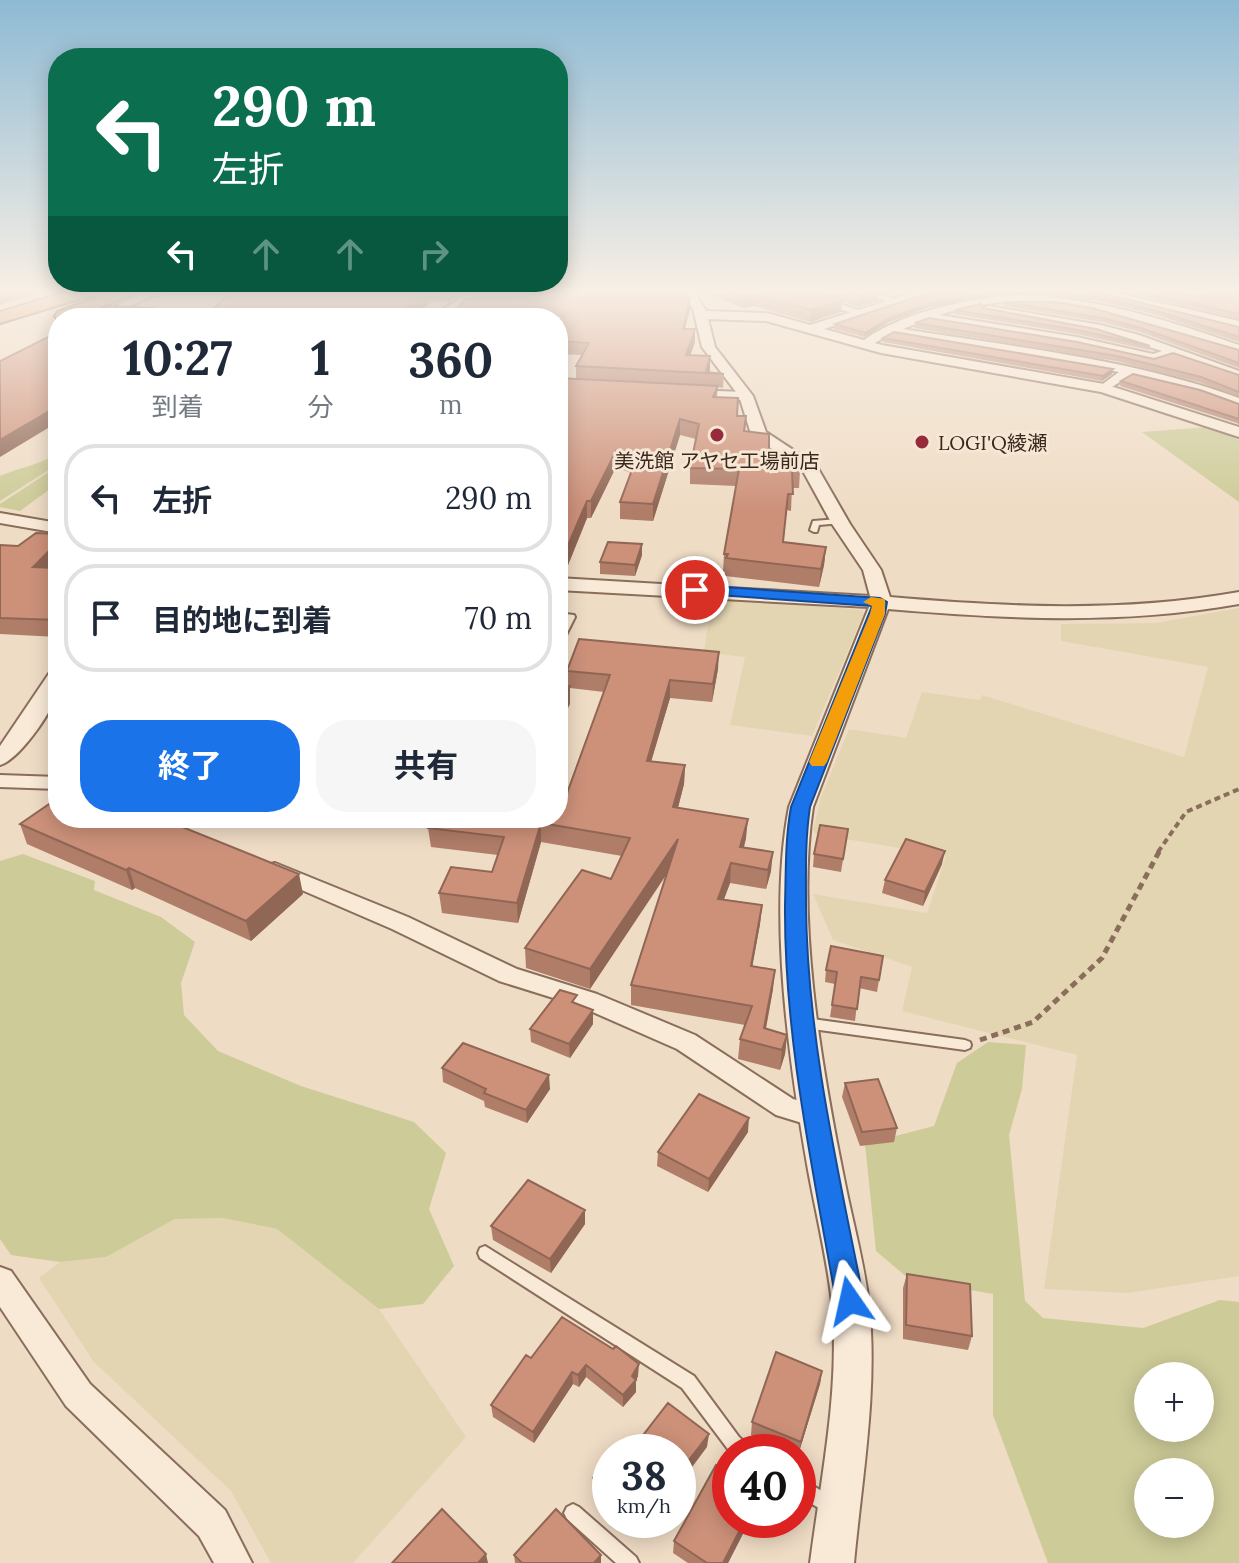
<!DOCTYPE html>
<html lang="ja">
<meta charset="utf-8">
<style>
body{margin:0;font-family:Lora,"Noto Sans JP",serif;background:#f6f6f7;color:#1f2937;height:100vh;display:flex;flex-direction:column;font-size:30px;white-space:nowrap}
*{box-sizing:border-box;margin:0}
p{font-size:26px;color:#747a83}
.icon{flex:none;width:44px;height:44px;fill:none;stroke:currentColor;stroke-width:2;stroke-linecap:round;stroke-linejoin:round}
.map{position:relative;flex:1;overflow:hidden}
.panel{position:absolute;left:48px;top:308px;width:520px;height:520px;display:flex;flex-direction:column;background:#fff;border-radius:32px;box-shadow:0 4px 20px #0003}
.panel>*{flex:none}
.banner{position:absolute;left:48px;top:48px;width:520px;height:244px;border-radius:32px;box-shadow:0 4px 20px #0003;background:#0b6e4f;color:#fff;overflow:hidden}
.controls{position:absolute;left:1134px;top:1362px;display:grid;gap:16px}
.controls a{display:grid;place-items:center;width:80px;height:80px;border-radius:50%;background:#fff;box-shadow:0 4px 20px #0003;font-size:40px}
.speed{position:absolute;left:592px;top:1434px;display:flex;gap:16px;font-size:40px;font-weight:700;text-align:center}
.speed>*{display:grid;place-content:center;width:104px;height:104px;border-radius:50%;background:#fff;box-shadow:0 4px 20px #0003;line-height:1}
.speed small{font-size:20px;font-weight:400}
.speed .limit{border:12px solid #d22;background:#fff;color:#111}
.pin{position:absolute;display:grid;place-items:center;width:68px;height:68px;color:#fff;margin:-34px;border:4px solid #fff;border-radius:50%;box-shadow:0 2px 8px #0007}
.me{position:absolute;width:88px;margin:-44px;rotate:349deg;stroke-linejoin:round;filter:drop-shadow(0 0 6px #0008)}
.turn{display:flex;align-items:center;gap:28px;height:168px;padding:0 32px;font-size:36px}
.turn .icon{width:104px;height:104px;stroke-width:2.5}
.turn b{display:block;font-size:56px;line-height:68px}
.lanes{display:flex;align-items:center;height:76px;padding:0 32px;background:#0003;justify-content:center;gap:40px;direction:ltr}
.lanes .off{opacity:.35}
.eta{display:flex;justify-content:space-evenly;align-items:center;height:136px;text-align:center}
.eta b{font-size:48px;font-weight:700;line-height:56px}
.cta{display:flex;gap:16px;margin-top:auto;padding:16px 32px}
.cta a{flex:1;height:92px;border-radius:32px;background:#1a73e8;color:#fff;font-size:32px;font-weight:700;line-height:92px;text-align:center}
.cta a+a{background:#f6f6f7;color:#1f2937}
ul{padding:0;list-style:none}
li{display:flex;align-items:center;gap:24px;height:108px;margin:0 16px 12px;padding:0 16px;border:4px solid #e0e1e3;border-radius:32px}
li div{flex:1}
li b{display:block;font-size:30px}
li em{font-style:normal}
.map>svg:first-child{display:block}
.farmland{fill:#e4d5b2}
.green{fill:#cdcb98;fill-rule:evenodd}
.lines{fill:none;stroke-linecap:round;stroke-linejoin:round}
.service-casing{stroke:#8a6d5b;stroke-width:4}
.minor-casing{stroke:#8a6d5b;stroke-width:4}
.tertiary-casing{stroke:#8a6d5b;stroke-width:4}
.motorway-casing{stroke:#583c2f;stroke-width:4}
.path-far1{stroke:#8a6d5b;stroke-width:4;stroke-dasharray:6 4;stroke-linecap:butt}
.path{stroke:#8a6d5b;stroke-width:5;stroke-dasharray:7 5;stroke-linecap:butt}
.service{fill:#f9ead8;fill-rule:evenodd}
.minor{fill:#f9ead8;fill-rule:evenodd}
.tertiary{fill:#f9ead8;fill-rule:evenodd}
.motorway{fill:#de8e56;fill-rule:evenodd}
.wall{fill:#b07d69}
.shaded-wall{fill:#906655}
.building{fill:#cd917a;stroke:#906655;stroke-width:2}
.route{fill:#1a73e8;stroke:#114b97;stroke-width:2}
.slow{fill:#f59e0b}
.poi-dot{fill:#992a3b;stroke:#f6e7d4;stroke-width:3}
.labels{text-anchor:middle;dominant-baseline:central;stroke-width:6;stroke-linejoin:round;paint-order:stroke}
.far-poi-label{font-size:20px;fill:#3a281f;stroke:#f6e7d4;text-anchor:start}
</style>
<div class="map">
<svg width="1239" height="1563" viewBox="0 0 1239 1563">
<rect width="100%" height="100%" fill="#efdcc5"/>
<path class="farmland" d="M712 596 862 610 864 613 812 736 730 725 745 657 704 652Z
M1239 608V1276L1128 1293 1044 1289 1077 1055 902 1011 912 967 833 940 813 894 927 913 946 856 816 834 813 831 821 797 849 729 906 738 922 692 980 700 982 695 1184 757 1208 667 1061 641V624L1156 623Z
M223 1218 277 1229 379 1309 466 1437 353 1563H271L231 1491 93 1361 39 1278 60 1262 106 1257 175 1219Z"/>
<path class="green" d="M1208 427 1239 440V502L1142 432Z
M58 453V464L0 501V476C21 467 39 465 58 453Z
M58 466V483L20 511 0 507V504Z
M23 854 95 881 94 890 161 917 195 942 181 983 184 1015 218 1051 301 1086 414 1122 446 1153 429 1209 454 1266 423 1304 379 1309 277 1229 223 1218 175 1219 106 1257 60 1262 11 1255 0 1239V861Z
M988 1042 1026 1045 1022 1089 1009 1135 1025 1301 1043 1318 1143 1328 1220 1300 1239 1302V1563H1048L993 1415V1294L909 1279 876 1251 865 1144 934 1126 957 1063ZM1148 1376H1200V1428H1148ZM1148 1472H1200V1524H1148Z"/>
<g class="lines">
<g class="service-casing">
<path id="service" d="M78 293H100L102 294 103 299 99 300 98 295H80Z
M839 519H842V523L819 525 817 532H814L810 530 813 521Z
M558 613 574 615 575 617 562 643 558 646V635L566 619 558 617Z
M805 1018 965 1040 970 1042 971 1045 970 1048 965 1050 805 1028 801 1026 799 1023 801 1020Z
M485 1246 694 1376 739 1437 749 1446 752 1452H730L682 1388 480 1258 478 1253 480 1248Z
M798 1477 837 1500 840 1506 837 1512 831 1515 798 1496Z
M573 1504 579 1507 636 1557 639 1563H616L567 1519 564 1513 567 1507Z"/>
</g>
<g class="minor-casing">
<path id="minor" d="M471 291H482L442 318H430Z
M787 291H801L867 313 858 315Z
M856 291H871L901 301 896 304Z
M1172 291H1212L1199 298Z
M1012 295C1091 296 1164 319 1239 345V352C1136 323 1048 279 939 315L1077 337 1153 354 1162 351 1096 330 983 309 988 306 1101 325 1139 335 1239 371V378L1172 354 1154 361 1077 343 928 319 903 329C1015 347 1132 359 1239 398V406L1200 392 1131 375 1104 392 1100 390V386L1119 372 893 333 867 347 858 345C894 314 965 299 1012 295Z
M687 390 746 392 752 396 746 400 691 397 687 396Z
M0 775 58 777V789L0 787Z
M275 863 408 917 517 969 597 994 695 1035 793 1099 825 1108 829 1116 825 1124 815 1127 776 1115 677 1049 579 1006 499 981 392 929 267 875 264 870 267 865Z
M0 1267 11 1271 90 1384 225 1510 252 1563H214L199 1536 66 1406 0 1307Z"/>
</g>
<g class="tertiary-casing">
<path id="tertiary" d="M148 291H163L105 318H89Z
M682 291H694L706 311 767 313 810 325 919 291H936L824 329 882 345 1104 384 1239 427V437L1101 392 881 353 766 321 708 319 715 347 753 396 766 432 816 465 850 524 881 570 890 597C1007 607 1122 613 1239 592V604C1122 625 1007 619 888 609L813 807C796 918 821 1063 843 1173 851 1216 864 1260 869 1304 878 1390 862 1477 854 1563H810C821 1477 840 1389 832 1303 827 1258 816 1214 808 1170 789 1061 768 916 789 807L869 607 558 590V578L870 596 863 570 832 524 803 471 751 434 739 396 702 347 693 309Z
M1089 291H1109L1239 321V329Z
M0 513 58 523V533L0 523Z
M58 671C58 677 59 684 58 690 54 710 19 760 0 765V746L50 672Z"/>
</g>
<g class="motorway-casing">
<path id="motorway" d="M70 291H94L92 295 0 323V312Z
M116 291H139L75 318 58 320 55 316 58 312Z"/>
</g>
<path class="path-far1" d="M1158 852 1186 812 1239 789"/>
<path class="path" d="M980 1040 1033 1022 1102 958 1160 850"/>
<use href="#service" class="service"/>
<use href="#minor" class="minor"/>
<use href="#tertiary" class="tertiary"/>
<use href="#motorway" class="motorway"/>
</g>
<path class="wall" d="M232 291H467L448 302 433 301 410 318H204Z
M476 291H687L690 298V309L685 329H695V342L690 355 710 369 709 372 724 374 723 388 718 387 717 397 737 416H746L745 431 769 453 800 471 799 488H792L791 511 787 510 783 542 826 547 824 565 819 587 725 576V572L723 571 724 554 736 486 690 484V468L696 439 680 435 653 521 620 519V502L631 473 616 467 591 518H587L564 575H558V378L576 379V366L582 355 558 354V318L477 299Z
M701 291H878L877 301 858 307 842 301 841 312 810 322 753 306 743 308Z
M934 291H1093L1239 327V342L1156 315 1099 301 1012 292 930 307 889 322 864 337 834 329 835 324Z
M1121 291H1176L1199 297 1239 291V319Z
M1005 302H1055L1239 350V368L1140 332 1102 322 1004 306Z
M983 308 1150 346 1149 350 1077 334 954 314 955 310Z
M915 323 1154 359 1239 375V397L1199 382 1116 361 914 328Z
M883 338 1112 374 1102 381 883 342Z
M1121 381 1239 404V425L1237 423 1120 386Z
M58 482V499L54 485Z
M642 544V555L635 576 600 574V562Z
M0 545 53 568H58V637L0 634Z
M718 669 712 702 670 698 651 761 685 765 684 784 678 808 746 838 744 847 771 871 766 889 730 883 724 899 762 905 760 924 752 966 773 989 766 1029 787 1035 785 1054 780 1070 738 1059 740 1039 745 1025 631 1005V985L667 874 590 989 526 968 525 948 611 879 622 856 541 842 518 923 442 913 439 893 492 872 498 855 431 847 428 828 566 796 604 692 570 688V704L567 686V671Z
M20 824 303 894 251 941 135 888 132 890 27 844Z
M848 829 841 872 813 867 814 854Z
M942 864 923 906 882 893 885 880Z
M883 956 877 992 859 988 855 1021 830 1017 835 984 825 982 826 970Z
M593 1024 570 1058 531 1042 530 1029Z
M442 1068 550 1089 527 1123 485 1107 484 1101 443 1082Z
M845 1083 897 1128 894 1142 860 1146 842 1097Z
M748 1132 708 1192 657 1166 658 1152Z
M585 1210V1224L551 1273 493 1240 491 1226Z
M907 1274 972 1336 968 1350 903 1339V1288Z
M562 1317 638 1376 636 1380V1392L623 1407 586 1377 579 1387 573 1384 534 1443 493 1417 491 1405 531 1358Z
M822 1371 820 1384 798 1455V1452H791L751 1435 752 1422Z
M610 1457V1512L596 1500V1493L593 1491V1478Z
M619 1520H653L643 1533 637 1528 633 1532Z
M750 1520 728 1563H688L673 1553 674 1541Z
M514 1555H601V1563H515Z"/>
<path class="shaded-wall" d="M0 291H43L0 305Z
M430 291H432L433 301 410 318H391Z
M447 291H467L448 302Z
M497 291H530L498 300Z
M874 291H878L877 301 858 307 859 295Z
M997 291H1012V292L930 307 889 322 864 337 865 333 890 318 931 303Z
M754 294 753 306 743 308 744 296Z
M690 298V309L682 341 683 329Z
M842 300 841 312 810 322 811 310Z
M154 308 156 318H140Z
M695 329V342L686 368V355Z
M710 356V369L709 374 705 373Z
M1113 369 1112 374 1102 381 1103 376Z
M58 406V422L0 457V440Z
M680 419V435L653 521V504Z
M616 451V467L591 518V501Z
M587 501V518L564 575 563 557Z
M58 542V563L38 583 33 567Z
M642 544V555L635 576V565Z
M826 547 824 565 819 587 821 569Z
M719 652 718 669 712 702 713 684Z
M670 680V698L646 779 647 761Z
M570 686V704L558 729V710Z
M685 765 684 784 673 826V807Z
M748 819 746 838 739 866 740 847Z
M541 823V842L518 923 517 903Z
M678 839 677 858 590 989V969Z
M945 851 942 864 923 906 925 892Z
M773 852 771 871 766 889 768 870Z
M731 863 730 883 717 918 718 899Z
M129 868 135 888 132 890 126 870Z
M299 874 303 894 251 941 246 921Z
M762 905 760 924 749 985 751 966Z
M775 970 773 989 762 1048 764 1028Z
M593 1010V1024L570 1058 569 1044Z
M787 1035 785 1054 780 1070 782 1050Z
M549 1075 550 1089 527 1123 526 1110Z
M749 1118 748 1132 708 1192 709 1179Z
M585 1210V1224L551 1273 550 1259Z
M639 1364 638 1376 636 1381V1380V1392L623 1407V1395L632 1376Z
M586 1365V1377L579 1387 578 1375Z
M822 1371 820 1384 798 1455 801 1442Z
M572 1372 573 1384 534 1443 533 1432Z
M709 1434 707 1447 678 1486V1474Z
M634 1520H637V1528L633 1532Z
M643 1520H653L643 1533Z
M745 1520H750L728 1563H723Z
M486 1554 488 1563H478Z
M601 1555V1563H594Z"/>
<path class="building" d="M232 291H430L391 318H204Z
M528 291H687L690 298 683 329H695L686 355 710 356 706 372 724 374 576 366 589 343 558 341V318H450L465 299 498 300Z
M730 291H812L842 300 811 310 754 294 744 296Z
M846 291H874L859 295Z
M934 291H997L931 303 890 318 865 333 835 324Z
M1038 291H1093L1239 327V337L1157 311 1100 297Z
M1139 291H1176L1199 297 1212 291H1239V314Z
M1005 302H1055L1092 308 1239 350V363L1141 328 1102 318Z
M981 304 983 308 1096 329 1150 346 1078 330 955 310Z
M109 306 154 308 140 318H85Z
M929 318 1077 342 1154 359 1173 353 1239 375V392L1201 377 1117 356 915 323Z
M58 332V406L0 440V361Z
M894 332 1113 369 1103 376 883 338Z
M1133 374 1200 390 1239 404V419L1121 381Z
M558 378 718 386 713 397 738 398 737 416H746L744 431 769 434V453L799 455 800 471H792L793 494H788L783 542 826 547 821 569 726 558 728 554H724L739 469 690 468 699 424 680 419 653 504 620 502 636 459 616 451 591 501H587L563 557H558Z
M36 533 58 534V542L33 567 58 568V620L0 618V545L18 546Z
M608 542 642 544 635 565 600 562Z
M579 639 719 652 713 684 670 680 647 761 685 765 673 807 748 819 740 847 773 852 768 870 731 863 718 899 762 905 751 966 775 970 764 1028 787 1035 782 1050 740 1039 752 1006 631 985 678 839 590 969 525 948 582 870 611 879 630 838 541 823 517 903 439 893 451 867 492 872 504 837 428 828 434 818H558V796H566L610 675 567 671Z
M558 685 570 686 558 710Z
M58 798V818H160L299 874 246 921 129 868 126 870 20 824Z
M820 825 848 829 843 859 814 854Z
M906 839 945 851 925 892 885 880Z
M831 946 883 956 879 980 861 977 857 1009 832 1005 837 972 826 970Z
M560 990 577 995 572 1002 593 1010 569 1044 530 1029Z
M463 1043 549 1075 526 1110 484 1093 486 1089 442 1068Z
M878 1079 897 1128 862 1132 845 1083Z
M699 1094 749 1118 709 1179 658 1152Z
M528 1180 585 1210 550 1259 491 1226Z
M907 1274 970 1284 972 1336 906 1325Z
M562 1317 613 1349 616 1346 639 1364 632 1376 636 1380 623 1395 586 1365 578 1375 572 1372 533 1432 491 1405 526 1355 531 1358Z
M776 1352 822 1371 801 1442 752 1422Z
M668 1403 709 1434 678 1474V1452H614L624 1440 633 1448Z
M610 1457V1499L596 1487 599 1484 593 1478Z
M716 1465 730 1474V1520H745L723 1563H707L674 1541Z
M442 1509 486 1554 478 1563H392Z
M556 1509 601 1555 594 1563H522L514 1555Z"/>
<linearGradient id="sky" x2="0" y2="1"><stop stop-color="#8ebad4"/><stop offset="0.57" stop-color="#f8efe5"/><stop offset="1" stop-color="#f8efe5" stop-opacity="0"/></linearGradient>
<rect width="1239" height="510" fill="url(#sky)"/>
<path class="route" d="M695 585 880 598 887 602 885 614 810 807C805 840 806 871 806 904 807 1038 838 1170 864 1301L860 1310 850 1314 840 1310 836 1301C813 1170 784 1038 785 905 786 872 785 840 791 807L872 606 690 593V587Z"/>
<path class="slow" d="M871 597 885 599V614L827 762 824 766H812L809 762 870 614 872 606 863 602Z"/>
<g class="poi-dot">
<circle cx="717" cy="435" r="8"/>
<circle cx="922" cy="442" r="8"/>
</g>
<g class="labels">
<g class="far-poi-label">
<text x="938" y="442">LOGI'Q綾瀬</text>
<text x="717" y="460" text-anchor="middle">美洗館 アヤセ工場前店</text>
</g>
</g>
</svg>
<div class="controls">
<a>+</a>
<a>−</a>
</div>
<div class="speed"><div>38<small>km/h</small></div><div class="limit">40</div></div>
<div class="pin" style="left:695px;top:590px;background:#d93025"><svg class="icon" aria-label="arrive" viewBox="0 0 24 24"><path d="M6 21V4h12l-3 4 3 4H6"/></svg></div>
<svg class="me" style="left:850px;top:1301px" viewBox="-20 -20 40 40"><path d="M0-17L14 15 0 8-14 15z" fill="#1a73e8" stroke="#fff" stroke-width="4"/></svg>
<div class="banner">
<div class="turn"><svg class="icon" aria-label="left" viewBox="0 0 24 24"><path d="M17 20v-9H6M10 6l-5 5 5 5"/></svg><div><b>290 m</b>左折</div></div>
<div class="lanes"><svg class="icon" aria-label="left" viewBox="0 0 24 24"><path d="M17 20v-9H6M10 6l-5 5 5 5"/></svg><svg class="icon off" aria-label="ahead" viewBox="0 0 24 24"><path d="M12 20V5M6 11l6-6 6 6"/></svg><svg class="icon off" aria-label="ahead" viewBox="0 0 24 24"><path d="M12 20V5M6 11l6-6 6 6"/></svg><svg class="icon off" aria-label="right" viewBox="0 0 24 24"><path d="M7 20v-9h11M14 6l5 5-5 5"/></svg></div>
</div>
<section class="panel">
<div class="eta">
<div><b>10:27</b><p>到着</p></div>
<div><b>1</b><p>分</p></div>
<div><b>360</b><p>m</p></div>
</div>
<ul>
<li><svg class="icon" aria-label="left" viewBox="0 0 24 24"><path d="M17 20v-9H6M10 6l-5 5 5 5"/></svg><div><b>左折</b></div><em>290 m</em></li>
<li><svg class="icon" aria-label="arrive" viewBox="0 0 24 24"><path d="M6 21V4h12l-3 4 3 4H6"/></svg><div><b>目的地に到着</b></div><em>70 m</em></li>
</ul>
<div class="cta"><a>終了</a><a>共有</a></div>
</section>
</div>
